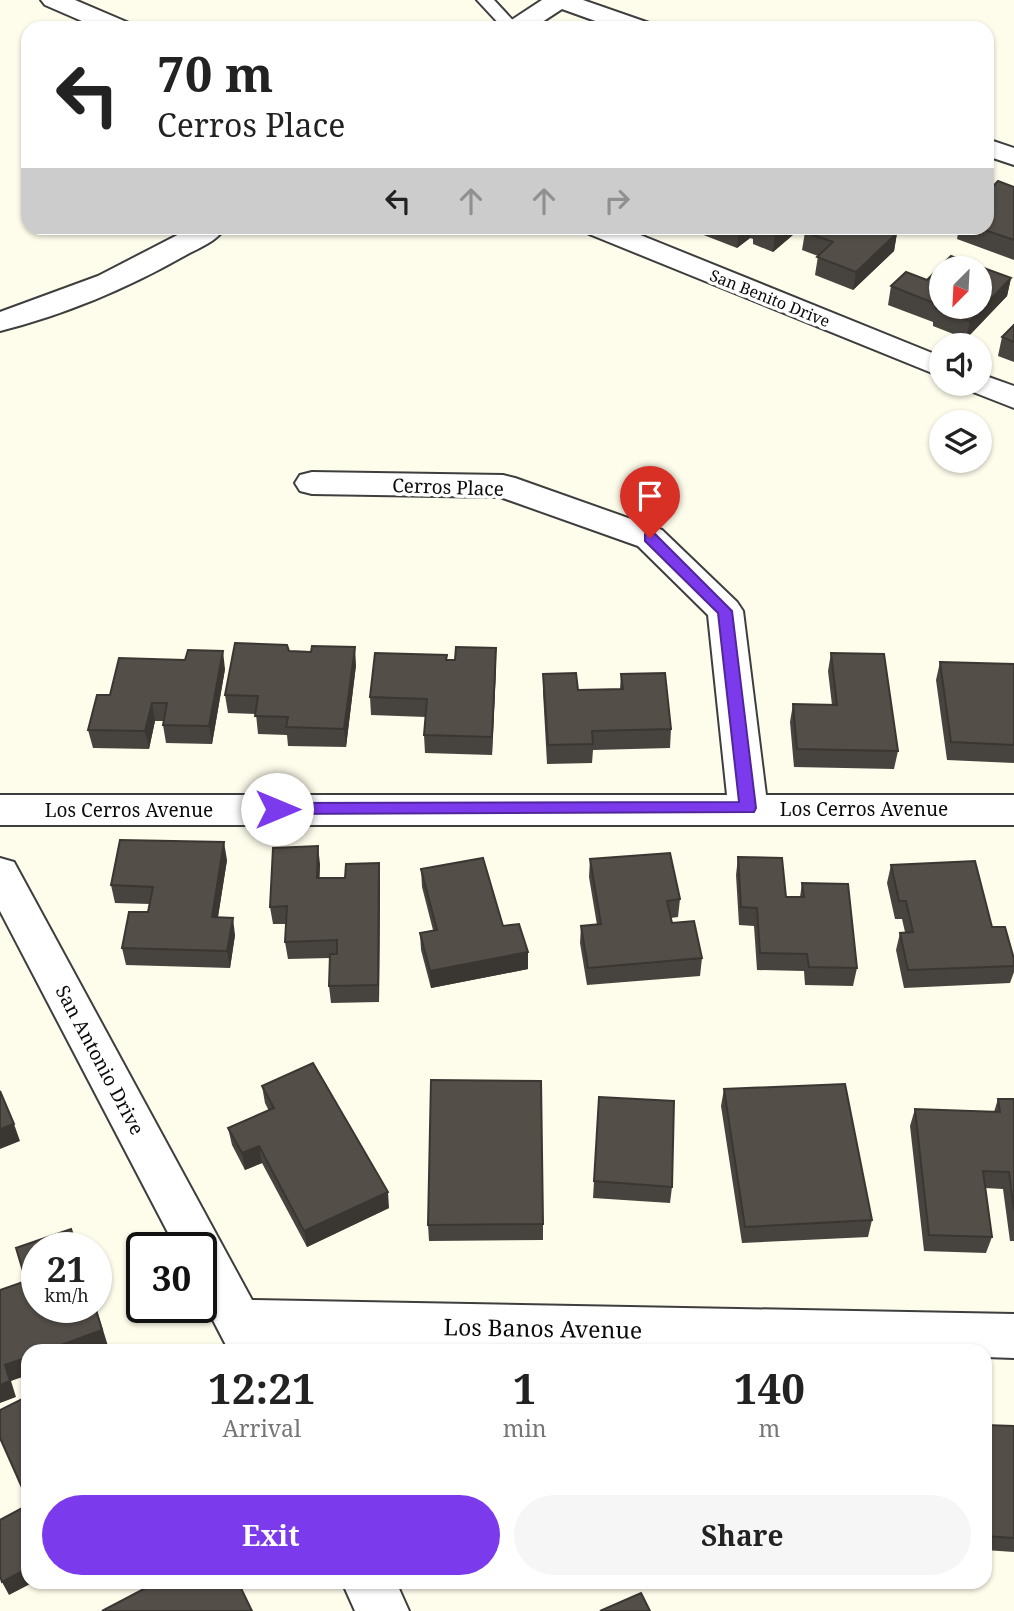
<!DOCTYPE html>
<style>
body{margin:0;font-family:"Noto Serif",serif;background:#f6f6f6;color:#222;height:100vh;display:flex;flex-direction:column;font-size:26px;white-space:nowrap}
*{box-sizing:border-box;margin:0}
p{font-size:23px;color:#767676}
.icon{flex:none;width:38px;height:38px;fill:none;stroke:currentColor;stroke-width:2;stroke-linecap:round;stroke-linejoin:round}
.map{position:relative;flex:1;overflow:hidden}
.drawer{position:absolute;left:21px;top:1344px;width:971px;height:245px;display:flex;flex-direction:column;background:#fff;border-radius:21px;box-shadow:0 2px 5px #0004}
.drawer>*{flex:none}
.guide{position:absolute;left:21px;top:21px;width:973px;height:214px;border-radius:21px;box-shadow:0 2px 5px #0004;background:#fff;color:#222;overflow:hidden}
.needle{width:46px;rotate:204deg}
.controls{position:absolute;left:929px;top:256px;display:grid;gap:14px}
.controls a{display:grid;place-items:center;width:63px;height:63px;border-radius:50%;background:#fff;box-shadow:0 2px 5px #0004;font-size:35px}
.speed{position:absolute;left:21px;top:1232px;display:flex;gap:14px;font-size:35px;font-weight:700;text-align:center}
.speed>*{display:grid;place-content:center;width:91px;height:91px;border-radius:50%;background:#fff;box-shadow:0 2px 5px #0004;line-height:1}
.speed small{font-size:18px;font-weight:400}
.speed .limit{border:4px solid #111;border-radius:10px;background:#fff;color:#111}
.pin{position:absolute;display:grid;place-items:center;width:60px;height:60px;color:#fff;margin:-72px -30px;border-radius:50% 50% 50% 0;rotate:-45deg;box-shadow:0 0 7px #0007}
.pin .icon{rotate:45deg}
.me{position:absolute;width:77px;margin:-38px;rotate:90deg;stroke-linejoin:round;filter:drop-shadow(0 0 5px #0008)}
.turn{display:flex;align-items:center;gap:24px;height:147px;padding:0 21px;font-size:32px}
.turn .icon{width:91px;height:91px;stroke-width:2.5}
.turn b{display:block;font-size:49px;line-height:60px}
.lanes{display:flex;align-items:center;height:66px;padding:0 21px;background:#0003;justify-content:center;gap:35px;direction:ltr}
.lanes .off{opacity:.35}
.eta{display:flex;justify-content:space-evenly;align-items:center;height:119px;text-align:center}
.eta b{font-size:42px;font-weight:700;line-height:49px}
.button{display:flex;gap:14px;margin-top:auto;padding:14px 21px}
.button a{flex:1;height:80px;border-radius:42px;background:#7c3aed;color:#fff;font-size:28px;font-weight:700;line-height:80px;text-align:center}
.button a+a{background:#f6f6f6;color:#222}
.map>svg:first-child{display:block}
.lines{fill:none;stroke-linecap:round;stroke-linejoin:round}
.lane-casing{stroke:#3e3e3e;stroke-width:4}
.street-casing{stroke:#3e3e3e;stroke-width:4}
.lane{fill:#fff;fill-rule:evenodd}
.street{fill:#fff;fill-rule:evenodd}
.wall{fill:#47433e}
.shaded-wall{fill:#3a3732}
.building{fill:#534e48;stroke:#3a3732;stroke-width:2;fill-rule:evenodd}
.route{fill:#7c3aed;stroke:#51269a;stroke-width:2}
.labels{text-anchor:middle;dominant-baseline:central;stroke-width:7;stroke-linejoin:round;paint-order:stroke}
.far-street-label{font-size:16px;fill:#0b0b0b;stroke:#fff}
.street-label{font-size:19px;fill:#0b0b0b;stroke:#fff}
.near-street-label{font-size:23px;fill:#0b0b0b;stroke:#fff}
</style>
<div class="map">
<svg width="1014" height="1611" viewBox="0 0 1014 1611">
<rect width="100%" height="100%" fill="#fefceb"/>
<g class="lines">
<g class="lane-casing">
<path id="lane" d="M477 0H494L520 28H503Z"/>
</g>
<g class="street-casing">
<path id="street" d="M41 0H75L129 23 133 28H98L45 5Z
M542 0H583L649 23 653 28H615L562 9 533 28H503L507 23Z
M987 139 1014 148V165L987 156Z
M191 228H225C217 241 199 248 186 255 128 288 64 315 0 331V312L98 276Z
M585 228H623L942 357V377L589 234Z
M980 374 1014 386V408L968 390 963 383H980Z
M312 472 503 475 515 478 662 530 737 602 743 611 766 795H1014V825H0V795H727L708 615 638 546 500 497 312 494 300 491 295 483 300 475Z
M0 858 14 862 252 1300 1014 1314V1358L985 1357V1351H635L275 1344 278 1351H229L201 1297V1248H176L0 911Z
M342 1582H396L409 1611H355Z"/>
</g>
<use href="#lane" class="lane"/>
<use href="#street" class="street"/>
</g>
<path class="wall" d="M1014 187V260L957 239 959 228H987Z
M702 228H801L773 252 753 244V239L750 238 737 248 701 234Z
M926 228H955L947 235Z
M805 232 897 233 894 251 853 290 815 275 818 256 802 250Z
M1011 278 1007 296 966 339 933 326V322L888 305 891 286 927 280Z
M1014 324V362L998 356 1002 337Z
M831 653 898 751 894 769 794 767 790 722 793 704 832 705 828 671Z
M447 655V660L496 667 492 755 425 753 424 735 426 717 371 715 370 697Z
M940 662 1014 664V763L947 760 936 680Z
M356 665 346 747 288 746 287 735 258 734 256 714 228 713 225 695Z
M225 669 212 744 166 743 163 725V721H155L149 749 93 748 88 730 110 695Z
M543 674 578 690 620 689 621 674 671 729 670 748 593 750 592 763 547 764 543 692Z
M738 857 786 897H800L802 883 857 968 853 986 805 985 804 971 757 970 754 926 739 925 736 875Z
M590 859 680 899 678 917 671 918 672 923 702 958 700 976 587 985 580 943 581 926 597 925 589 877Z
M227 860 218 917 235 935 230 968 126 965 122 948 148 912 150 904 115 903 111 885Z
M379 863 380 881 379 1002 331 1003 329 986 330 958 288 959 285 942 286 924H273L270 907 320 864 319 878H345Z
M891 865 992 927 1014 959V972L1010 983 904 988 896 950 900 933 905 932 902 919H895L887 883Z
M421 869 503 926 528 969 431 988 421 950 420 933 433 930 422 887Z
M262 1086 389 1208 307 1247 262 1163 245 1170 232 1145 228 1128 269 1111 265 1103Z
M724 1089 872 1220 868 1237 742 1243 721 1106Z
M599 1097 672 1187 670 1203 593 1198Z
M998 1099H1014V1241H1010L1003 1189 985 1188 992 1237 986 1253 924 1251 910 1126 915 1109 994 1112Z
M543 1224V1240L429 1241 428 1225Z
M985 1425 1014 1426V1552L985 1550Z"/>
<path class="shaded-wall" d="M742 228H751L750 238 737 248 739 230Z
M783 228H801L773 252 775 234Z
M948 228H955L947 235Z
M897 233 894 251 853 290 856 272Z
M1011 278 1007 296 966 339 970 321Z
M355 647 356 665 346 747 344 729Z
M496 648V667L492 755V737Z
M223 651 225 669 212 744 209 726Z
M152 703 155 721 149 749 145 731Z
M224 842 227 860 215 935 212 917Z
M318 846 320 864 319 896 317 878Z
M379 863 380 881 379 1002 378 985Z
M233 918 235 935 230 968 227 951Z
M528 952V969L431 988 430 971Z
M14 1124 20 1141 0 1149V1129Z
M259 1146 262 1163 245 1170 242 1153Z
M388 1192 389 1208 307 1247 304 1231Z
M96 1307 108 1346 93 1351H45Z
M28 1357V1375L11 1381 16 1397 0 1403V1385L5 1365Z
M28 1568V1582H34L9 1595 2 1582Z"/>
<path class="building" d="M583 23 599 28H576Z
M998 181 1014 187V240L979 228H987V193Z
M758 228H783L775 234Z
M809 228H883L897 233 856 272 817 257 833 242 805 232Z
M951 256 1011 278 970 321 936 308 939 305 891 286 906 272 927 280ZM942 268H980V306H942Z
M1014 325V342L1002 337Z
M235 643 287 645 289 651 311 652 312 646 355 647 344 729 286 727 288 717 255 716 258 696 225 695Z
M456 647 496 648 492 737 424 735 427 699 370 697 375 653 447 655 446 660H455Z
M188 650 223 651 209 726 163 725 167 703H152L145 731 88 730 97 695H110L119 658 185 660Z
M831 653 884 654 898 751 797 749 793 704 837 705Z
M940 662 1014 664V745L951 742Z
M576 673 578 690 623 689 621 674 665 673 671 729 592 731 593 744 548 745 543 674Z
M120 840 224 842 212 917 233 918 227 951 122 948 129 912H148L153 887 111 885Z
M318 846 317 878H345L346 864 379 863 378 985 329 986 330 954H337V940L285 942 287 906 270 907 273 848Z
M670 853 680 899 667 901 672 923 694 921 702 958 588 968 581 926 601 924 590 859Z
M738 857 782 858 786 897H804L802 883 848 884 857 968 809 967 807 954 760 953 757 908 741 907Z
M483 858 503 926 519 924 528 952 430 971 420 933 437 930 421 869Z
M975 861 992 927H1005L1014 959V966L908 970 900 933 913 932 906 901H899L891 865Z
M313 1063 388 1192 304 1231 259 1146 242 1153 228 1128 274 1108 262 1086Z
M431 1080 541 1081 543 1224 428 1225Z
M845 1084 872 1220 745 1227 724 1089Z
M0 1091 14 1124 0 1129Z
M599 1097 674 1101 672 1187 594 1181Z
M998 1099H1014V1211L1009 1172 983 1171 992 1237 929 1235 915 1109 1000 1112Z
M71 1229 77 1248H37V1307H95L102 1330 45 1351H28V1357L5 1365 10 1381 0 1385V1290L26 1281 16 1248Z
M28 1396V1501L0 1438V1410Z
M985 1425 1014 1426V1538L985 1536Z
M28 1505V1568L2 1582 0 1576V1520Z
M157 1582H238L252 1611H102Z
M641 1593 650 1611H600Z"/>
<path class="route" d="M650 533 655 534 732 611 756 808 754 812 272 814 269 809 272 805 277 803 739 802 718 613 645 541V534Z"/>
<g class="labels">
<g class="far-street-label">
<text transform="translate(770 298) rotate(22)">San Benito Drive</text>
</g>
<g class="street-label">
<text transform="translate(448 487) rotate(2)">Cerros Place</text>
<text x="864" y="809">Los Cerros Avenue</text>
<text x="129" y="810">Los Cerros Avenue</text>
<text transform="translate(100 1060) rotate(62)">San Antonio Drive</text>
</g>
<g class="near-street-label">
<text transform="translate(543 1328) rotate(1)">Los Banos Avenue</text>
</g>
</g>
</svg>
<div class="controls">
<a><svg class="needle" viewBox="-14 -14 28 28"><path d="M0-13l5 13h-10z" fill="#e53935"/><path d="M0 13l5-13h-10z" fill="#767676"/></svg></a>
<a><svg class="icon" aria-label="sound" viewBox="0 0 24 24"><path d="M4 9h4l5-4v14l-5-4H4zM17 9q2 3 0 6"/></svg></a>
<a><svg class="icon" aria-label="layers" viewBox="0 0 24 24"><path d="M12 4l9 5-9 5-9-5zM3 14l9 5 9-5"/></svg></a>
</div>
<div class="speed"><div>21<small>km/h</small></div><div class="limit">30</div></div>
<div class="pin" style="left:650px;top:538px;background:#d93025"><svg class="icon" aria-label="arrive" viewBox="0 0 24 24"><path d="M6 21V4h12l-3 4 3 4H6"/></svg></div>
<svg class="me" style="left:277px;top:809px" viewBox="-20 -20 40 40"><circle r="19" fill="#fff"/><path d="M0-13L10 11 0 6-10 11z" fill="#7c3aed"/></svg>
<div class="guide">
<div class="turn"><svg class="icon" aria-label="left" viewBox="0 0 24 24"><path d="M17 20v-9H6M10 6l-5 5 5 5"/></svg><div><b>70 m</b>Cerros Place</div></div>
<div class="lanes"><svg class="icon" aria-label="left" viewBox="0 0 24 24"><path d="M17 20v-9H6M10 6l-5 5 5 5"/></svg><svg class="icon off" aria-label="ahead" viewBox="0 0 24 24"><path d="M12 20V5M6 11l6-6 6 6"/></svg><svg class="icon off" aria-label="ahead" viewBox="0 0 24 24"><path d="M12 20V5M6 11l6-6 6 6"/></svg><svg class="icon off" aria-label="right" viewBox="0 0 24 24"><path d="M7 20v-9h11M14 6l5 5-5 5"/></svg></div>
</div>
<section class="drawer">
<div class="eta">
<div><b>12:21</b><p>Arrival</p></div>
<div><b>1</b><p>min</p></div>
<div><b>140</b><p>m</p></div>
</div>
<div class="button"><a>Exit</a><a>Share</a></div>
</section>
</div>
